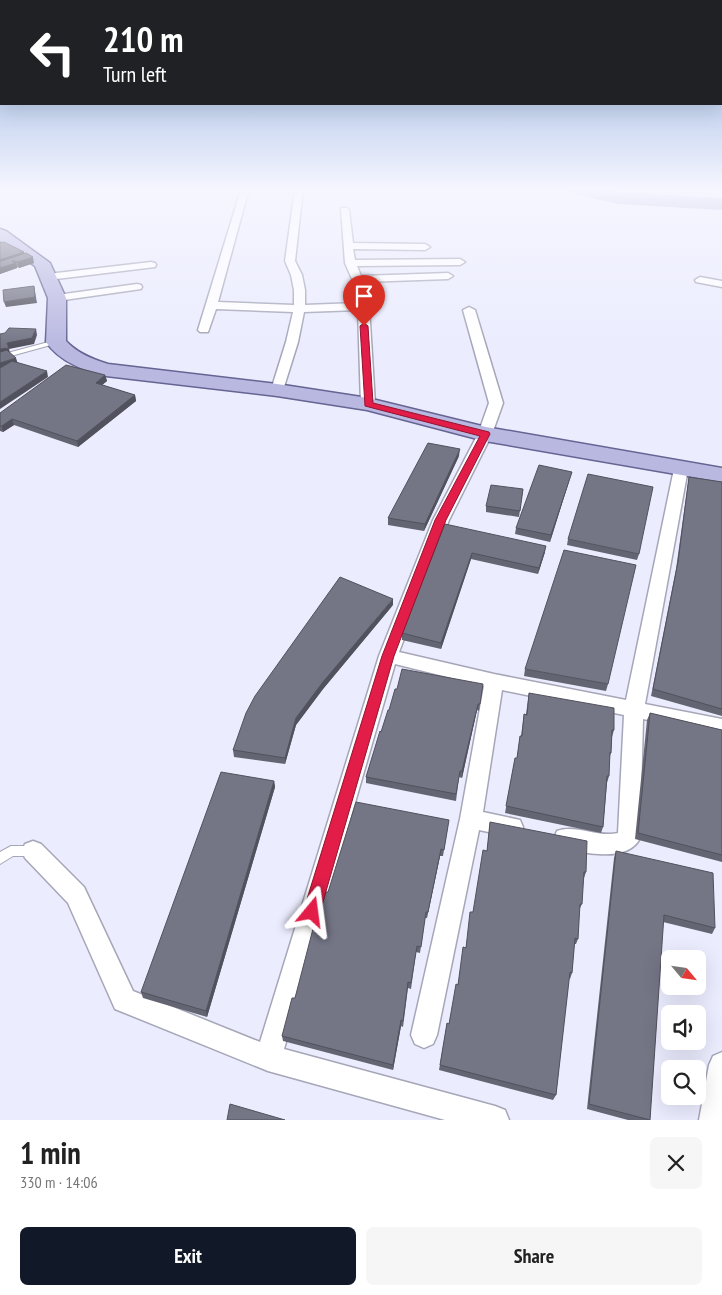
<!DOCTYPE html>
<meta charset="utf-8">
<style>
body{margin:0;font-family:"PT Sans Narrow",sans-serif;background:#f6f6f6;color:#222;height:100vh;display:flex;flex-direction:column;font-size:19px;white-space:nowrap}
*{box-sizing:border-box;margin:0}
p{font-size:16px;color:#767676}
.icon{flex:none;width:28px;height:28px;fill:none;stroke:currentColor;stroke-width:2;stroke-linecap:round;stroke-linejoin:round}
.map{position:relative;height:1120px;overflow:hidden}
.details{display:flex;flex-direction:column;background:#fff;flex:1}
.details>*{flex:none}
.hud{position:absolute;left:0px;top:0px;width:722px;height:105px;box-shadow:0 5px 20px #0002;background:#202124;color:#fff;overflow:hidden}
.needle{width:32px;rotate:119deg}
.buttons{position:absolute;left:661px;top:950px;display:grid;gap:10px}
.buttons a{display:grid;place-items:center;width:45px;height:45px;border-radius:8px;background:#fff;box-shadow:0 5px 20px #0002;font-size:25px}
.pin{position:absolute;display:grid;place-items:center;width:42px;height:42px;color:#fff;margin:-51px -21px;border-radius:50% 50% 50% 0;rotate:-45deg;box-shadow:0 0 5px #0007}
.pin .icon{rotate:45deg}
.me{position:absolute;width:55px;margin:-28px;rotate:16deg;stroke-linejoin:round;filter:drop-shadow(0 0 4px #0008)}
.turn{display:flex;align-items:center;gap:18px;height:105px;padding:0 20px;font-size:22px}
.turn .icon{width:65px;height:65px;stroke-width:2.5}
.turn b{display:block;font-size:35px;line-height:42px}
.round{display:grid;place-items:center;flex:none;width:52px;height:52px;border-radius:8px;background:#f6f6f6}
.overview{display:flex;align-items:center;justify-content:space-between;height:85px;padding:0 20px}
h1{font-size:30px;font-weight:800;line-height:38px}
.button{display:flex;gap:10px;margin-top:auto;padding:10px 20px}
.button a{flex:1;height:58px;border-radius:8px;background:#111827;color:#fff;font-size:20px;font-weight:800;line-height:58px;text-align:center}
.button a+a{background:#f6f6f6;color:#222}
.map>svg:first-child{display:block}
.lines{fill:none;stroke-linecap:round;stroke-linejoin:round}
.river{fill:#9797c9;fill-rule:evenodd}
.lane-casing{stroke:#a5a6b7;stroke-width:2}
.street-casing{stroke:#a5a6b7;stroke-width:3}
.primary-casing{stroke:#656492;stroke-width:3}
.lane{fill:#fff;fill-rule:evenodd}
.street{fill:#fff;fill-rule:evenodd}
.primary{fill:#b9b8e1;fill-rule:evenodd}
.wall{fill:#646572}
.shaded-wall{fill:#51525d}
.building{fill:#747585;stroke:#51525d}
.route{fill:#e11d48;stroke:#92132f}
</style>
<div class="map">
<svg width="722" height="1120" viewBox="0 0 722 1120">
<rect width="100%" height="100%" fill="#ebecfe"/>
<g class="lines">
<path class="river" d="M569 189H605L618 192 722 198V210L618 204 571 193Z"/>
<g class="lane-casing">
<path id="lane" d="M56 340 58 341V343L0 359V355Z
M11 846H32L36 847 38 851 36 855 32 856H13L0 864V852Z"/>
</g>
<g class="street-casing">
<path id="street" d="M243 189H252L247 196 218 302 294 305V290L291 275 285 261 295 189H303L295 261 302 275 305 290V305L357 303 352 279 345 263 341 208H347L349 210 353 243 425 244 430 247 425 250 353 249 355 260 460 259 465 262 460 265 357 266 361 276 448 273 453 276 448 279 363 282 369 306 375 404 373 407 368 408 361 404 358 310 304 312 298 342 283 390 277 394 271 390 286 342 293 312 216 309 208 332H200L198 330 239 196Z
M151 262 155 263 156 265 155 267 48 280 43 277 48 274Z
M700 277 722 281V287L696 282 695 280Z
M137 284 141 285 142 287 141 289 57 301 51 298 57 295Z
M469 307 475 310 503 403 492 434 449 520 399 652 494 674 626 700 674 469 676 466H686L688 469 645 704 722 719V735L643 719 640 838C628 864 578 853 557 845L554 838 557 831C576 824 598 838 618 833L624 715 502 690 483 812 520 820 523 827 520 834 512 837 479 830 437 1035 433 1044 424 1048 415 1044 411 1035 460 819 484 686 395 664 284 1049 495 1106 505 1110 509 1120H445L268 1071 115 1009 68 903 25 858 22 851 25 844 33 841 41 844 84 887 133 991 260 1042 379 656 433 520 478 434 489 403 463 310Z
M722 1052V1120H699L709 1065 713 1056Z"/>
</g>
<g class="primary-casing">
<path id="primary" d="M0 229 6 231 50 263 66 298V341C77 353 92 359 108 364L277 384 368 398 486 427 722 468V482L485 441 367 410 277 396 106 376C83 370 60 362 46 342L48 298 35 266 0 241Z"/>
</g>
<use href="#lane" class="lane"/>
<use href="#street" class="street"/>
<use href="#primary" class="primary"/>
</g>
<path class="wall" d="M0 243 24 253 34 263 19 268 17 267V268L0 274Z
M105 375 107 381 102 385 135 395 136 401 78 447 14 425 3 432 0 431V413Z
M459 456 424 531 388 525V518Z
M572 472 570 478 550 542 515 534 516 528Z
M689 477 722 482V716L651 696 676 569 688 483Z
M523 489 519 517 486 512V506Z
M445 524 545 552 538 574 471 559 441 649 402 640V633Z
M568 539 639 554 637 560 567 545Z
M393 605 323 689 296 725 285 764 234 757 233 750Z
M525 669 608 684 606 691 524 676Z
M483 684 479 711 477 710 462 778 459 777 456 801 366 783V777L389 710Z
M529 693 614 730 612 737 611 753 609 759V776L607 783 603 827 601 833 505 813 515 758H517L520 736H521L524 714H526Z
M650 713 722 730V862L635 839 647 720Z
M274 781 275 787 207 1017 143 998 141 992Z
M490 822 586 872 584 878H583L582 904 579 910 578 939 576 944H574L572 973 570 979 569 978 556 1095 553 1100 439 1070 447 1023 449 1024 487 851Z
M448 826 443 856H440L427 918H425L420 953 416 952 411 989 408 988 403 1027 401 1026 393 1070 283 1041 282 1036 295 998 316 925 328 892Z
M616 851 715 928 712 934 663 922 650 1120H628L587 1109 614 858Z"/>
<path class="shaded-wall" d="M24 252 25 257 0 266V260Z
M33 257 34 263 19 268 18 262Z
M16 263 17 268 0 274V268Z
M34 286 37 303 6 307 4 302Z
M36 329 37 335 34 344 9 349 7 343Z
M9 348 10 354 0 356V349Z
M16 358 18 364 0 370V363Z
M47 371 48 377 0 409V402Z
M105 375 107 381 97 389 96 383Z
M135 395 136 401 78 447 77 441Z
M12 419 14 425 3 432 2 426Z
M460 449 459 456 424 531 425 524Z
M572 472 570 478 550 542 551 535Z
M546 546 545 552 538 574 539 568Z
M472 553 471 559 441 649V643Z
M393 599V605L323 689 296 725 285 764V758L296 718 323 682Z
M478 704 477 710 462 778V771Z
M274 781 275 787 207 1017 206 1011Z
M441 849 440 856 427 918 428 912Z
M401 1020V1026L393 1070V1065Z"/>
<path class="building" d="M4 242 24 252 0 260V243Z
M26 253 33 257 18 262 12 261 16 263 0 268V261H1Z
M34 286 35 297 4 302 3 290Z
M9 328 36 329 32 338 7 343 9 348 0 349V334L5 333Z
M7 350 16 358 0 363V352Z
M12 361 47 371 0 402V368Z
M66 365 105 375 96 383 135 395 77 441 12 419 2 426H0V413Z
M428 443 460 449 425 524 388 518Z
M539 465 572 472 551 535 516 528Z
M588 474 653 487 639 554 568 539Z
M689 477 722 482V709L653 689 678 562Z
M491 485 523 489 520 511 486 506Z
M445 524 546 546 539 568 472 553 441 643 402 633Z
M564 550 636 565 608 684 525 669Z
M340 577 393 599 323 682 296 718 285 758 233 750 246 713 255 696Z
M402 669 483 684 480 704H478L462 771H460L456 794 366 777 380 731 381 732 388 710H389L395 689H397Z
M529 693 614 708V730H612L611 753 610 752 609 776H607L603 827 506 806 515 758H517L520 736H522L524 714 527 715Z
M650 713 722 730V855L638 833Z
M221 772 274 781 206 1011 141 992Z
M356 802 449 820 444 850 441 849 428 912H426L421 947 417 946 411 983 408 982 403 1021 401 1020 393 1065 282 1036 292 998H295L314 925H316L326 892H328Z
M490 822 587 841 586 872H584L582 904H580L578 939 575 938 572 973 570 972 556 1095 440 1065 447 1023 449 1024 456 984 458 985 463 947 466 948 470 912H473L483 850 487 851Z
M616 851 713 873 715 928 664 915 650 1120 589 1104Z
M230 1104 285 1120H227Z"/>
<linearGradient id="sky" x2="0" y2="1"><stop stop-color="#87a8dc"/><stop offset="0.55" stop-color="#f6f6ff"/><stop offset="1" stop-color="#f6f6ff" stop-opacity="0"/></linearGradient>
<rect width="722" height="346" fill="url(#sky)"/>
<path class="route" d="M364 323 368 326 373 403 489 432 490 434 446 520 394 656 320 912 317 918 312 920 306 918 303 912 382 656 435 520 480 436 365 406 360 326Z"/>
</svg>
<div class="buttons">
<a><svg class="needle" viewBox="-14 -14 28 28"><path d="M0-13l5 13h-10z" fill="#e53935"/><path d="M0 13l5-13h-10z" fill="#767676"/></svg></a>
<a><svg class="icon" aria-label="sound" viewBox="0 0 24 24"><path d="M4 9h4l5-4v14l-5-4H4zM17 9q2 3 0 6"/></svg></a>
<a><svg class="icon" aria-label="search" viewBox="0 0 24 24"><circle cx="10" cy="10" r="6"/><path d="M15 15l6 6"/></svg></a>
</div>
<div class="pin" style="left:364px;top:326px;background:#d93025"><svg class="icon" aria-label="arrive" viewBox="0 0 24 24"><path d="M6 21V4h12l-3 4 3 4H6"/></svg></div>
<svg class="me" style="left:312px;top:912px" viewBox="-20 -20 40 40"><path d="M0-17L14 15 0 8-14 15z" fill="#e11d48" stroke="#fff" stroke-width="4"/></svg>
<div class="hud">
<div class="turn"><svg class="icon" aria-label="left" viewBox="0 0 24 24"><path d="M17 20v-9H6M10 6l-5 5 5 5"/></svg><div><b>210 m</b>Turn left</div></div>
</div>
</div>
<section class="details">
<div class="overview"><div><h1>1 min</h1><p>330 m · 14:06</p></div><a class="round"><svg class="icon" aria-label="close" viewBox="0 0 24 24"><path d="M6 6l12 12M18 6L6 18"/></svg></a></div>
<div class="button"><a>Exit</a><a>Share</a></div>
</section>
